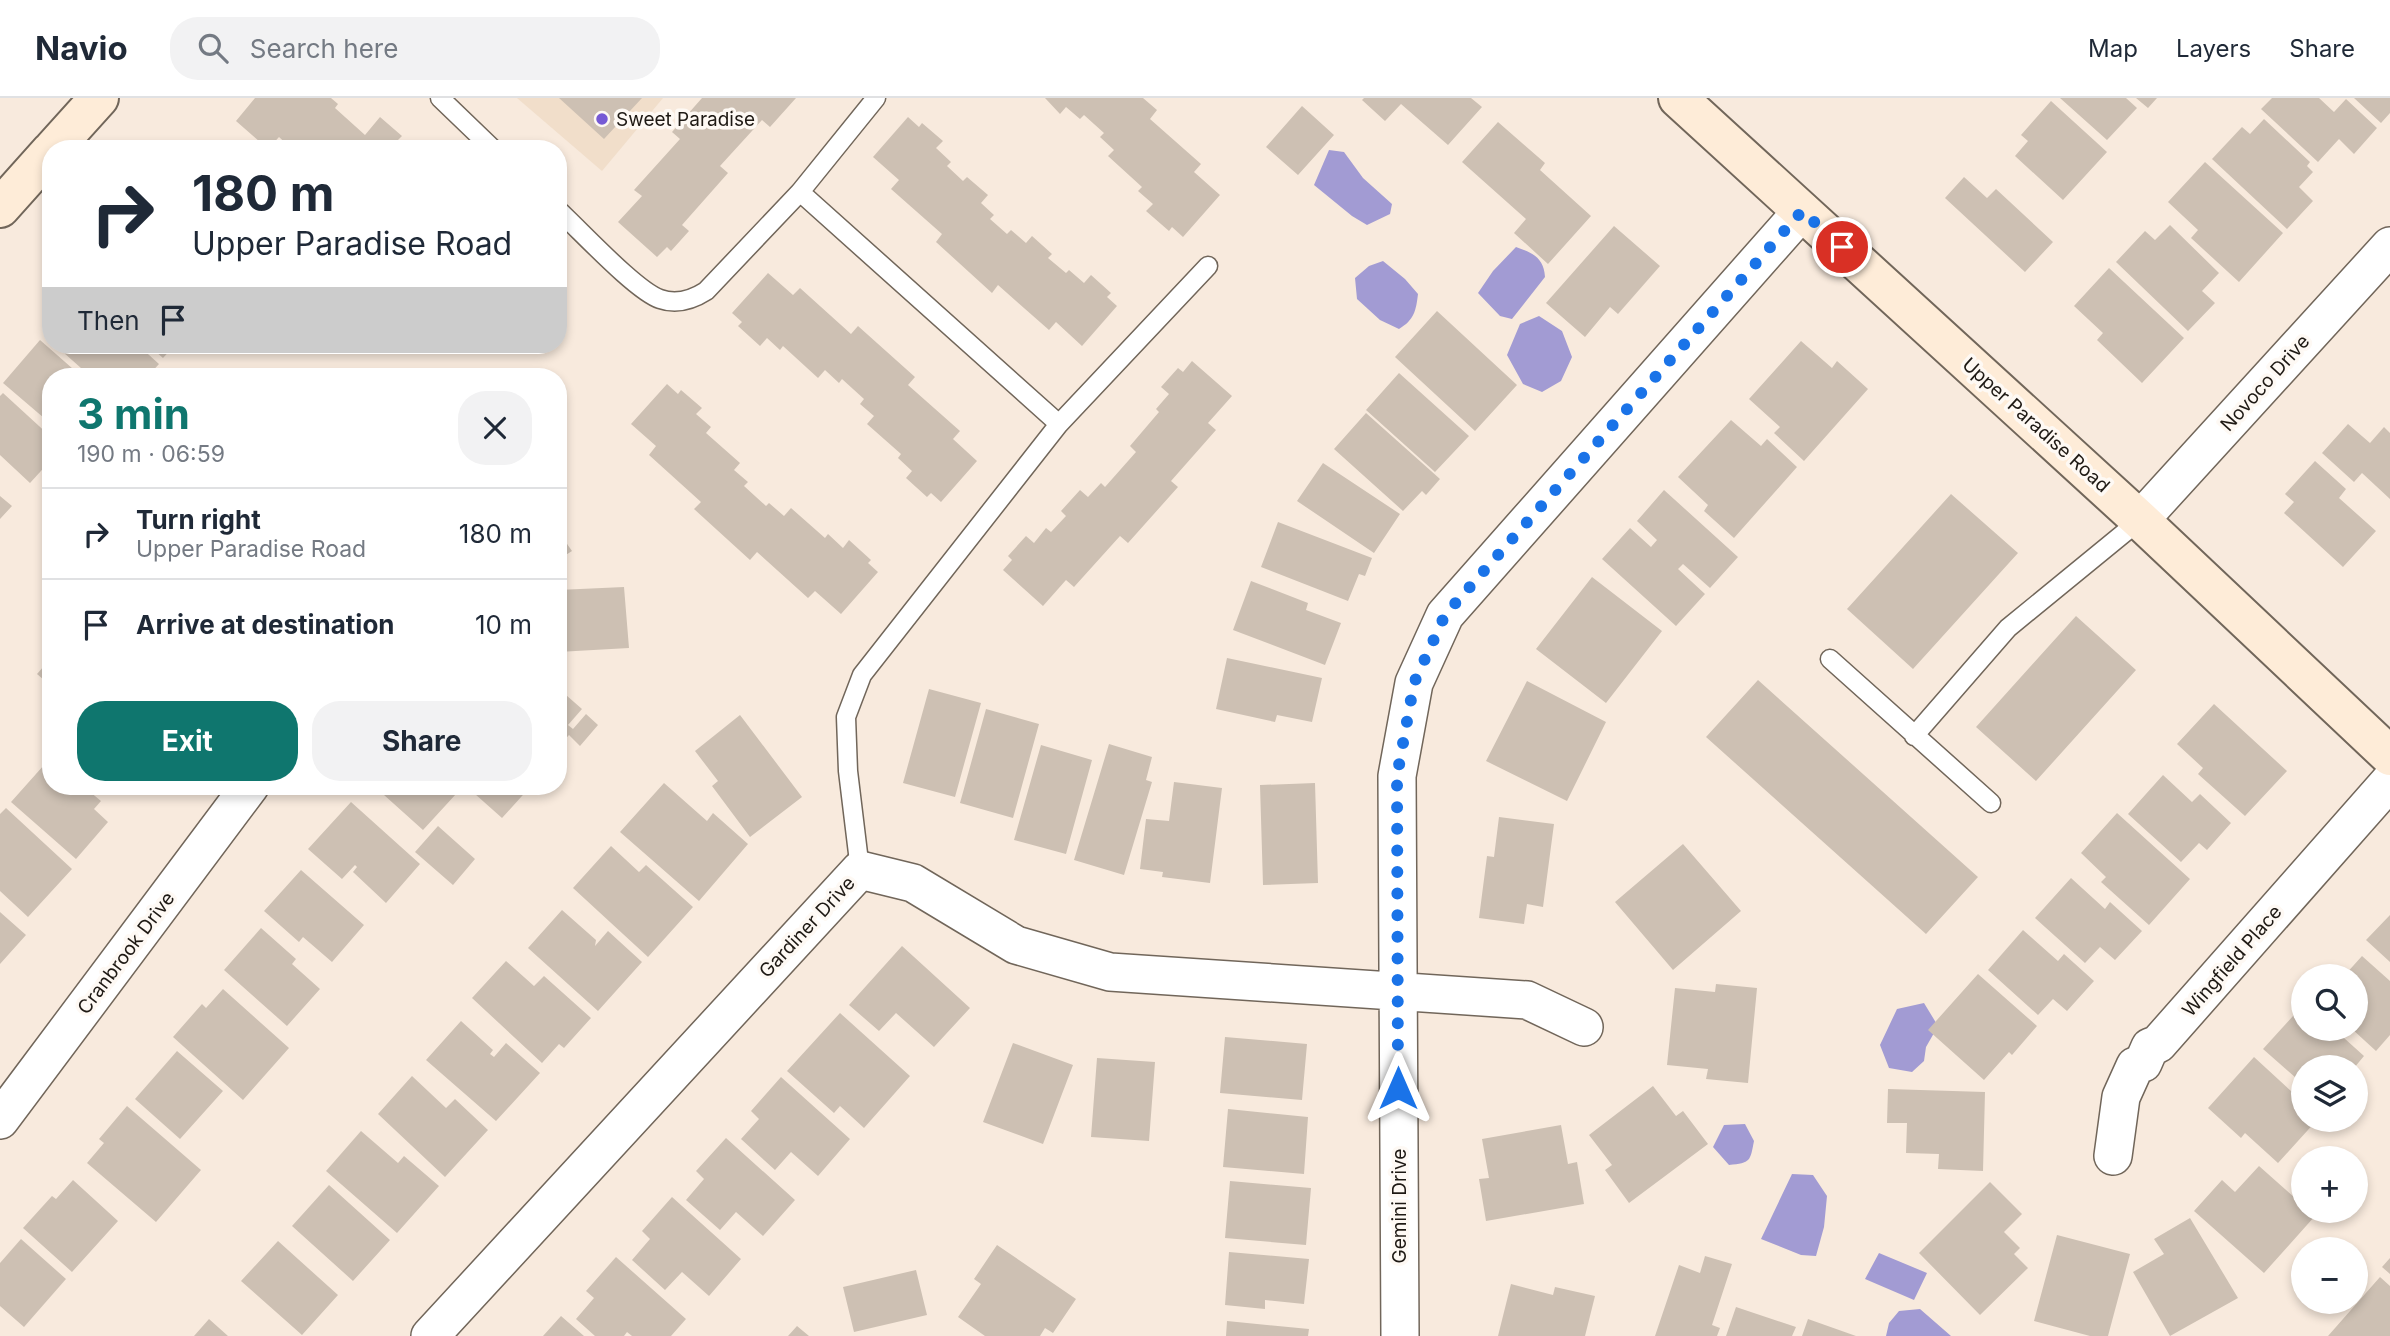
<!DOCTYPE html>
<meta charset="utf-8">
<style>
body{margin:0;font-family:Inter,sans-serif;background:#f2f2f3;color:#1f2937;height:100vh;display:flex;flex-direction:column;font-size:26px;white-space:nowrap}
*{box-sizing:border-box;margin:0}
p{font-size:23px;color:#747a83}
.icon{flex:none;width:38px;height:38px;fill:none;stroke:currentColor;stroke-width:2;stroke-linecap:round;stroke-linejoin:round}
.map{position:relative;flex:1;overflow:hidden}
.side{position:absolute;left:42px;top:270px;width:525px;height:427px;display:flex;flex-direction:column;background:#fff;border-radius:28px;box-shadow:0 4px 10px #0003}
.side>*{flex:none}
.top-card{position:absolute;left:42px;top:42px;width:525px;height:214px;border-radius:28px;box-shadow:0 4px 10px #0003;background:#fff;color:#1f2937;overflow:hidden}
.fabs{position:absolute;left:2291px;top:866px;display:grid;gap:14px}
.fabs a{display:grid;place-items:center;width:77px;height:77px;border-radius:50%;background:#fff;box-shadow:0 4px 10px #0003;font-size:35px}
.pin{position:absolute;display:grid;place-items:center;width:60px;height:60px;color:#fff;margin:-30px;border:4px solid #fff;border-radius:50%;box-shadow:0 2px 7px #0007}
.me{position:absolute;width:77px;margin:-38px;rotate:0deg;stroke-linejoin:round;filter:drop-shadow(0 0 5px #0008)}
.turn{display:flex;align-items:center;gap:24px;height:147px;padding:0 35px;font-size:32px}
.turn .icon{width:91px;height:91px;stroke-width:2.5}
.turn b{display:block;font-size:49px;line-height:60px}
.then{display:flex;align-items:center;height:66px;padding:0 35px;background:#0003;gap:14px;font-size:26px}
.round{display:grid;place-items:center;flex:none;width:74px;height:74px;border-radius:28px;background:#f2f2f3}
.overview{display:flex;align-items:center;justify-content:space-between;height:119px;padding:0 35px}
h1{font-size:42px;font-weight:700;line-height:52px;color:#0f766e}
.cta{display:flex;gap:14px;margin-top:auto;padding:14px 35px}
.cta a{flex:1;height:80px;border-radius:28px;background:#0f766e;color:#fff;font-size:28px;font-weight:700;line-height:80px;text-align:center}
.cta a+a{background:#f2f2f3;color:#1f2937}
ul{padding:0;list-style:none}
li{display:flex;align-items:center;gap:21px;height:91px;padding:0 35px;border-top:2px solid #e0e1e3}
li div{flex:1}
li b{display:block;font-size:26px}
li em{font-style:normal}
header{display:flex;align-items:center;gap:42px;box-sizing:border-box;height:98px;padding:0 35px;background:#fff;border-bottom:2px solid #e0e1e3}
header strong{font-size:33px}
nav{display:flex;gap:38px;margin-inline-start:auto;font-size:24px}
.search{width:490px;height:63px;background:#f2f2f3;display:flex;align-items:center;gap:18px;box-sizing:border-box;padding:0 24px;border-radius:28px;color:#747a83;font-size:26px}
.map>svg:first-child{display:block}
.built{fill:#f1deca}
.water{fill:#a29bd3}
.building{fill:#cdc0b3}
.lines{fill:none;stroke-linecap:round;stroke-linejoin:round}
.lane-casing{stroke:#71665a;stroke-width:21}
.street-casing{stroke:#71665a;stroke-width:40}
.secondary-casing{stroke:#71665a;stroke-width:42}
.lane{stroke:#fff;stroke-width:18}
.street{stroke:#fff;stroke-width:37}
.secondary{stroke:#feecd8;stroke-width:38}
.route{stroke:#1a73e8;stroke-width:12;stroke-dasharray:0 21.6}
.poi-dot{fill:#765ad5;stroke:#fef9f4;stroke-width:2.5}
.labels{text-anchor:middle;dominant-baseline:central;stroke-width:7;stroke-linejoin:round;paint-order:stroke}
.poi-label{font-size:19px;fill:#1e1914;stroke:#fef9f4;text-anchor:start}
.street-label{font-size:19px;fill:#1e1914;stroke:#fef9f4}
</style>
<header>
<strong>Navio</strong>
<div class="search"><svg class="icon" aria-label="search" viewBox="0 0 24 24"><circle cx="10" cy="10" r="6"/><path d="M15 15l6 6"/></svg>Search here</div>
<nav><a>Map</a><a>Layers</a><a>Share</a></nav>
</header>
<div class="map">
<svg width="2390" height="1238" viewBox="0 0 2390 1238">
<rect width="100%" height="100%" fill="#f8eadd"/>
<path class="built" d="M517 0H663L602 73Z"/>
<path class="water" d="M1329 52 1344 54 1363 80 1392 106 1390 116 1367 127 1352 118 1314 87Z
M1516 149C1533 155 1544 160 1545 179L1512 221 1500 218 1478 195 1493 173Z
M1383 163 1405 181 1418 196C1416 213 1414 222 1399 231L1380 222 1357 201 1355 180 1369 168Z
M1539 218 1562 233 1572 259 1561 283 1542 294 1523 286 1507 257 1520 226Z
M1924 905 1938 928 1926 949 1924 963 1912 974 1889 970 1880 947 1897 911Z
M1745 1026 1754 1043C1750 1063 1751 1065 1729 1067L1713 1049 1724 1027Z
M1792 1076 1813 1077 1827 1098 1824 1129 1816 1158 1801 1157 1761 1141Z
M1879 1155 1927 1175 1914 1202 1865 1181Z
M1920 1211 1951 1238H1886L1889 1225 1899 1213Z"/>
<path class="building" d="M255 0H331L338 6 335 10 365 37 380 19 402 38 398 42 408 51H292L279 39 268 51 236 23Z
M559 0H642L604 41Z
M702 0H796L770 29 762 22 720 68 728 75 682 127 689 133 671 153 667 149 657 159 618 124 642 98 634 92 680 41 672 34Z
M1045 0H1143L1157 12 1150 21 1201 66 1194 74 1220 97 1183 139 1172 129 1169 133 1146 113 1153 106 1138 93 1142 89 1108 58 1114 52 1100 39 1104 35 1084 17 1080 21 1066 9 1060 16Z
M1364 0H1471L1482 9 1448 47 1401 6 1385 23 1362 2Z
M2060 0H2126L2137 10 2107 42Z
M2136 0H2157L2148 10Z
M2272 0H2319L2334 14 2346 1 2377 30 2354 56 2339 41 2318 64 2261 11Z
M2354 0H2390V15L2381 25Z
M2051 3 2107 54 2063 102 2015 58 2028 43 2021 37Z
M1302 8 1334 37 1298 77 1266 49Z
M908 19 919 29 922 25 943 43 936 50 951 64 947 68 963 83 967 79 988 97 981 105 994 117 990 121 1007 136 1011 132 1026 145 1032 138 1052 156 1048 160 1066 175 1069 172 1084 185 1091 177 1111 195 1107 199 1117 208 1082 248 1056 224 1049 232 998 187 992 195 936 144 942 136 891 91 899 82 873 59Z
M2264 21 2310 64 2307 68 2313 74 2299 89 2313 103 2287 131 2212 61 2242 29 2250 36Z
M1498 24 1545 65 1540 72 1591 118 1548 166 1514 135 1526 121 1462 64Z
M2205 64 2283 135 2239 184 2191 140 2198 132 2168 104Z
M1964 79 1987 100 1996 91 2053 144 2025 174 1945 100Z
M2170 127 2219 175 2202 193 2215 205 2188 233 2116 164 2145 133 2155 142Z
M1614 128 1660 168 1618 216 1610 209 1585 239 1546 205Z
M2109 170 2184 240 2142 285 2097 242 2103 235 2074 208Z
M768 175 793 197 800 190 851 236 858 228 915 279 908 287 960 333 953 341 977 363 941 404 931 395 927 399 906 380 912 373 898 360 901 356 867 326 874 318 860 306 864 301 842 281 839 285 825 272 818 280 783 248 780 252 767 240 760 248 738 228 742 224 732 215Z
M1437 213 1517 287 1475 333 1395 259Z
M40 242 81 278H51V326L3 285Z
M1801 243 1832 270 1837 263 1868 291 1804 363 1774 335 1780 329 1749 301Z
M55 247H138L159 266 148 278H90Z
M148 247H175L163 260Z
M1192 263 1232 298 1208 325 1216 332 1171 383 1178 389 1128 445 1120 438 1074 489 1066 482 1043 508 1003 472 1012 462 1008 458 1026 438 1034 445 1046 430 1051 434 1066 418 1061 413 1080 392 1088 399 1101 385 1105 389 1136 354 1130 348 1159 314 1156 311 1169 296 1161 289 1178 270 1183 274Z
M1399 275 1469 338 1435 374 1366 312Z
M667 286 678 296 681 292 702 310 696 316 711 329 706 335 740 365 734 372 748 384 744 388 766 408 769 405 784 418 791 410 825 440 828 436 843 450 849 442 871 462 868 465 878 474 841 516 815 493 808 500 757 454 750 462 694 411 701 404 649 357 656 348 631 326Z
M3 295 51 339V362L30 385 0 357V298Z
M1366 315 1440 381 1426 397 1422 393 1403 413 1334 351Z
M1731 322 1761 348 1767 341 1797 369 1734 440 1704 413 1708 407 1678 379Z
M2348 326 2370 345 2384 329 2390 335V401L2362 375 2354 384 2322 355Z
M2315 363 2346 391 2339 400 2376 433 2343 469 2284 415 2294 404 2285 396Z
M1323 365 1400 416 1374 455 1297 403Z
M1664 392 1738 459 1710 490 1683 466 1678 471 1705 496 1676 528 1602 461 1630 430 1651 449 1657 442 1637 423Z
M1951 396 2018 455 1913 571 1847 511Z
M0 398 12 408 0 421Z
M1278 424 1372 460 1365 478 1359 476 1348 503 1261 469Z
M558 433 572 453 558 462Z
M1592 479 1662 533 1606 605 1536 551Z
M1251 483 1308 505 1306 512 1341 525 1325 567 1233 532Z
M624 489 629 550 558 554V492Z
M2076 518 2136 572 2036 683 1976 629Z
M51 560V588L37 576Z
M1227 560 1322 580 1312 624 1277 617 1275 624 1216 611Z
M1758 582 1978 779 1926 836 1706 639Z
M1527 583 1606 624 1567 703 1486 663Z
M558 590 582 611 568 627 573 631 586 616 598 627 580 648 569 637 558 649Z
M929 591 981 605 955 699 903 685Z
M2214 606 2287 673 2245 718 2198 676 2203 670 2177 646Z
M986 611 1039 626 1013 720 960 705Z
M740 617 802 699 750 739 712 688 718 683 695 653Z
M1109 646 1152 659 1146 682 1152 684 1124 777 1074 762Z
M1041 647 1092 662 1066 756 1014 742Z
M44 667 51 673V688H83L101 703 94 711 108 724 76 761 11 704Z
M2163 677 2192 704 2200 696 2231 725 2207 752 2199 745 2181 764 2128 716Z
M1174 684 1222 690 1210 785 1162 779 1163 774 1140 771 1146 721 1169 723Z
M664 685 707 723 713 715 748 746 699 803 620 734Z
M1315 685 1318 785 1263 787 1260 687Z
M110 688H130L121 697Z
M374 688H446L456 696 423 732Z
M466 688H531L502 720Z
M351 704 420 766 386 805 353 774 357 769 355 767 342 781 308 751Z
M6 710 72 771 28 819 0 793V716Z
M2117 715 2190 781 2149 827 2101 784 2106 779 2081 755Z
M1499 719 1554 726 1543 809 1527 806 1524 826 1479 820 1487 758 1494 759Z
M438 728 475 761 453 787 415 754Z
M1683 746 1741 813 1673 872 1615 804Z
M611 748 639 774 646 767 693 809 648 859 573 790Z
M301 772 364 827 332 864 303 839 299 844 264 813Z
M2071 780 2105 811 2110 804 2142 833 2115 862 2100 849 2085 865 2035 820Z
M562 812 596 842 595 848 608 833 642 864 598 913 528 850Z
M0 814 26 837 0 866Z
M2390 817V864L2366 842Z
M261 830 296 861 292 866 320 891 287 928 224 872Z
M2023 832 2058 863 2064 856 2094 883 2067 913 2053 901 2038 917 1988 872Z
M902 848 970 910 934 949 896 915 879 933 849 907Z
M2362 858 2390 883V937L2376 953 2352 931H2356V878H2344Z
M506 863 534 888 544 878 591 920 564 950 559 946 542 965 472 900Z
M1978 876 2037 928 2012 957 2009 954 1984 982 1928 932Z
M1716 886 1757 890 1748 985 1706 981 1708 971 1667 967 1675 890 1715 894Z
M223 891 289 950 243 1002 173 939 202 906 206 910Z
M2303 907V931H2334L2364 958 2354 970H2303V986L2263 951Z
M840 915 910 978 864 1030 840 1008 834 1015 787 973Z
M461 923 493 952 490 956 494 959 506 945 540 975 496 1023 426 962Z
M1225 939 1307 946 1302 1002 1220 995Z
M1013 945 1073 967 1043 1046 983 1024Z
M177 953 223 993 180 1041 135 1001Z
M2254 959 2303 1004V1022H2317L2278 1065 2245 1035 2241 1040 2208 1010Z
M1097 960 1155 964 1149 1043 1091 1039Z
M412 978 446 1010 455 1001 488 1032 445 1079 378 1016Z
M781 979 850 1041 818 1078 791 1054 775 1072 741 1041 759 1021 751 1013Z
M1653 988 1676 1018 1683 1013 1708 1046 1629 1105 1605 1072 1612 1067 1589 1037Z
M1888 991 1985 994 1983 1073 1938 1071 1939 1056 1906 1055 1907 1025H1887Z
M127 1008 201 1072 156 1124 87 1065 104 1045 99 1041Z
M1228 1011 1308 1019 1304 1076 1223 1069Z
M1561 1027 1568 1066 1577 1064 1584 1106 1486 1123 1479 1081 1489 1080 1482 1041Z
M361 1033 398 1065 404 1058 439 1088 397 1135 326 1073Z
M726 1040 795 1102 763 1138 736 1114 720 1132 686 1102 704 1081 696 1073Z
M2259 1068 2303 1107V1113H2310L2315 1118 2264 1175 2194 1113 2222 1082 2235 1094Z
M73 1082 118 1123 72 1174 23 1130 52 1098 56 1101Z
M1230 1083 1311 1090 1306 1147 1225 1140Z
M1990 1084 2022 1116 2004 1134 2020 1150 2014 1156 2028 1170 1980 1217 1919 1155Z
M329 1087 390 1142 353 1183 292 1128Z
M672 1099 741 1161 709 1198 682 1174 665 1192 632 1162 650 1141 642 1133Z
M2190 1120 2238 1200 2170 1238 2133 1174 2164 1156 2154 1141Z
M2057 1137 2130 1156 2108 1238H2090L2034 1223Z
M21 1141 66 1181 24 1229 0 1208V1165Z
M278 1143 338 1197 302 1237 241 1183Z
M997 1147 1076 1201 1053 1235 1045 1230 1040 1238H985L958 1219 981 1186 974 1181Z
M1229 1154 1309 1161 1304 1206 1265 1202V1211L1225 1207Z
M1705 1158 1732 1166 1712 1227 1720 1230 1717 1238H1655L1679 1167 1700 1175Z
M616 1159 686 1221 671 1238H632L627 1234 624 1238H595L576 1221 594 1200 586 1193Z
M2390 1160V1176L2382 1169Z
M916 1172 927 1217 854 1234 843 1189Z
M2380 1179 2390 1188V1238H2328Z
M1511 1186 1553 1197 1555 1189 1595 1198 1585 1238H1498Z
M1736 1209 1796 1229 1792 1238H1726Z
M561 1218 584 1238H543Z
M209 1221 228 1238H194Z
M1808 1221 1856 1238H1802Z
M1227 1223 1309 1231 1308 1238H1226Z
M797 1228 809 1238H788Z"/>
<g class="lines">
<g class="lane-casing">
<path id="lane" d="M440 0 493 51
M800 94 1059 326
M558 112C580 132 636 193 660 201 677 207 692 202 706 193L800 94 876 0
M1830 561 1991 705
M1914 638 2008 530 2140 422
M860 772 848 673 846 619 862 577 1059 326 1208 168"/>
</g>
<g class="street-casing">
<path id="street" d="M2140 422 2390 148
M0 1022 250 688
M2113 1058 2121 999 2135 968 2143 965 2150 949 2158 946 2390 683
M430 1238 860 772 913 785 1016 847 1110 874 1527 902 1584 929
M1400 1238 1397 678 1414 585 1445 517 1802 113"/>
</g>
<g class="secondary-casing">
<path id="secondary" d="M1678 0 2140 422 2390 658
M53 51 99 0
M0 110 51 53"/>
</g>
<use href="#lane" class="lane"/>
<use href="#street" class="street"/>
<use href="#secondary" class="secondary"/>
</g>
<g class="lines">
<path class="route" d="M1398 990 1397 678 1414 585 1445 517 1802 113 1842 149"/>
</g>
<circle class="poi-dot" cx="602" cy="21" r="7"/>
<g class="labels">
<g class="poi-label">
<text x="616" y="21">Sweet Paradise</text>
</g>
<g class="street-label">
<text transform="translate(2265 285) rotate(-48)">Novoco Drive</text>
<text transform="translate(2036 327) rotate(42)">Upper Paradise Road</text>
<text transform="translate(807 829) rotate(-47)">Gardiner Drive</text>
<text transform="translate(126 855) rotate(-53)">Cranbrook Drive</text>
<text transform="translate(2232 863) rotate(-49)">Wingfield Place</text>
<text transform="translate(1399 1108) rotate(-90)">Gemini Drive</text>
</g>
</g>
</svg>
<div class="fabs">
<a><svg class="icon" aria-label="search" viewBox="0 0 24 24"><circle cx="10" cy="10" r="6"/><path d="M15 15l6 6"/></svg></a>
<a><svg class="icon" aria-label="layers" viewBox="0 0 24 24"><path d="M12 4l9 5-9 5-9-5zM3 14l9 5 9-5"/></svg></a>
<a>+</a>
<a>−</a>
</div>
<div class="pin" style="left:1842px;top:149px;background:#d93025"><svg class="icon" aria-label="arrive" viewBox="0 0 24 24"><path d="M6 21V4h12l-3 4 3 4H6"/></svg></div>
<svg class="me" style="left:1398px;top:990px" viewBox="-20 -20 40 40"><path d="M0-17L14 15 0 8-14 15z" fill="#1a73e8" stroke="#fff" stroke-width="4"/></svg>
<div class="top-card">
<div class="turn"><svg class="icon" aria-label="right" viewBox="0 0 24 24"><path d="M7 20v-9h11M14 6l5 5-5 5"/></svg><div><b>180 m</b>Upper Paradise Road</div></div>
<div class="then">Then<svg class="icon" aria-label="arrive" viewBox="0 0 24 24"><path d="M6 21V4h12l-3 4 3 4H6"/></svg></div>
</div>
<section class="side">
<div class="overview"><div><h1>3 min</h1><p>190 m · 06:59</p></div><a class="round"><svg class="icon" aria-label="close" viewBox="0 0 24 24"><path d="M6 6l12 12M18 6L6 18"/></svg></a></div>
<ul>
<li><svg class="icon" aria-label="right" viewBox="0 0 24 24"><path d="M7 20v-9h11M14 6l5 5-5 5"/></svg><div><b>Turn right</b><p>Upper Paradise Road</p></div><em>180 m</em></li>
<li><svg class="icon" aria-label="arrive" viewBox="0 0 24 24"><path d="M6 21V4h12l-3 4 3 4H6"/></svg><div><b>Arrive at destination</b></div><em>10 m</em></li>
</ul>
<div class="cta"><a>Exit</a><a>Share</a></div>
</section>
</div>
